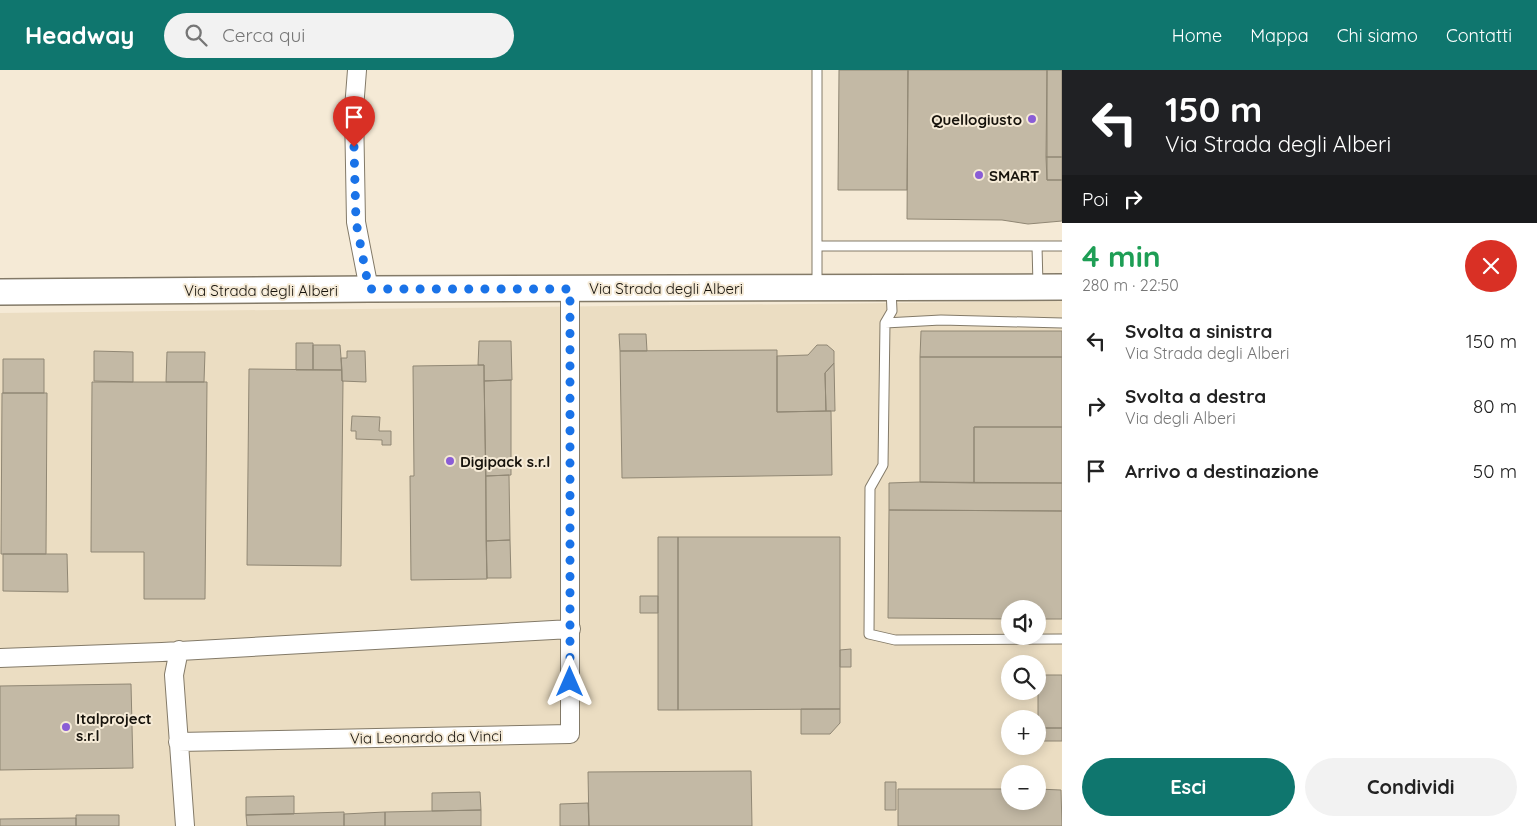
<!DOCTYPE html>
<html lang="it">
<meta charset="utf-8">
<style>
body{margin:0;font-family:Quicksand,sans-serif;background:#f2f2f2;color:#222;height:100vh;display:flex;flex-direction:column;font-size:19px;white-space:nowrap}
*{box-sizing:border-box;margin:0}
p{font-size:16px;color:#767676}
.icon{flex:none;width:28px;height:28px;fill:none;stroke:currentColor;stroke-width:2;stroke-linecap:round;stroke-linejoin:round}
.map{position:relative;flex:1;overflow:hidden}
.sheet{display:flex;flex-direction:column;background:#fff;width:475px}
.sheet>*{flex:none}
.top-card{background:#202124;color:#fff;overflow:hidden}
.buttons{position:absolute;left:1001px;top:530px;display:grid;gap:10px}
.buttons a{display:grid;place-items:center;width:45px;height:45px;border-radius:50%;background:#fff;box-shadow:0 2px 12px #0003;font-size:25px}
.pin{position:absolute;display:grid;place-items:center;width:42px;height:42px;color:#fff;margin:-51px -21px;border-radius:50% 50% 50% 0;rotate:-45deg;box-shadow:0 0 5px #0007}
.pin .icon{rotate:45deg}
.me{position:absolute;width:55px;margin:-28px;rotate:0deg;stroke-linejoin:round;filter:drop-shadow(0 0 4px #0008)}
.turn{display:flex;align-items:center;gap:18px;height:105px;padding:0 20px;font-size:22px}
.turn .icon{width:65px;height:65px;stroke-width:2.5}
.turn b{display:block;font-size:35px;line-height:42px}
.then{display:flex;align-items:center;height:48px;padding:0 20px;background:#0003;gap:10px;font-size:19px}
.round{display:grid;place-items:center;flex:none;width:52px;height:52px;border-radius:26px;background:#f2f2f2}
.headline{display:flex;align-items:center;justify-content:space-between;height:85px;padding:0 20px}
h1{font-size:30px;font-weight:700;line-height:38px;color:#1e9e55}
.button{display:flex;gap:10px;margin-top:auto;padding:10px 20px}
.button a{flex:1;height:58px;border-radius:30px;background:#0f766e;color:#fff;font-size:20px;font-weight:700;line-height:58px;text-align:center}
.button a+a{background:#f2f2f2;color:#222}
ul{padding:0;list-style:none}
li{display:flex;align-items:center;gap:15px;height:65px;padding:0 20px}
li div{flex:1}
li b{display:block;font-size:19px}
li em{font-style:normal}
header{display:flex;align-items:center;gap:30px;box-sizing:border-box;height:70px;padding:0 25px;background:#0f766e;color:#fff}
header strong{font-size:24px}
nav{display:flex;gap:28px;margin-inline-start:auto;font-size:18px}
.search{width:350px;height:45px;background:#f2f2f2;display:flex;align-items:center;gap:12px;box-sizing:border-box;padding:0 18px;border-radius:28px;color:#767676;font-size:19px}
main{display:flex;flex:1;min-height:0}
.map>svg:first-child{display:block}
.built{fill:#ebddc2;fill-rule:evenodd}
.building{fill:#c3b9a5;stroke:#908774}
.lines{fill:none;stroke-linecap:round;stroke-linejoin:round}
.lane-casing{stroke:#837a68;stroke-width:11}
.street-casing{stroke:#837a68;stroke-width:20}
.secondary-casing{stroke:#837a68;stroke-width:28}
.lane{stroke:#fff;stroke-width:9}
.street{stroke:#fff;stroke-width:18}
.secondary{stroke:#fff;stroke-width:25}
.route{stroke:#1a73e8;stroke-width:9;stroke-dasharray:0 16.2}
.poi-dot{fill:#8a5dd6;stroke:#f5ead6;stroke-width:2}
.labels{text-anchor:middle;dominant-baseline:central;stroke-width:4;stroke-linejoin:round;paint-order:stroke}
.poi-label{font-size:15px;font-weight:bold;fill:#17130c;stroke:#f5ead6;text-anchor:start}
.street-label{font-size:15px;fill:#17130c;stroke:#f5ead6}
</style>
<header>
<strong>Headway</strong>
<div class="search"><svg class="icon" aria-label="search" viewBox="0 0 24 24"><circle cx="10" cy="10" r="6"/><path d="M15 15l6 6"/></svg>Cerca qui</div>
<nav><a>Home</a><a>Mappa</a><a>Chi siamo</a><a>Contatti</a></nav>
</header>
<main>
<div class="map">
<svg width="1062" height="756" viewBox="0 0 1062 756">
<rect width="100%" height="100%" fill="#f5ead6"/>
<path class="built" d="M1062 231V756H0V243ZM1010 539H1038V566H1010ZM1010 594H1038V621H1010ZM1010 649H1038V676H1010ZM1010 704H1038V731H1010Z"/>
<path class="building" d="M839 0H908L907 120H838Z
M908 0H1047V110H1062V151L1028 154 1002 150 907 149Z
M1047 0H1062V87H1046Z
M1046 87H1062V110H1047Z
M921 261H1062V287H920Z
M619 264H646L647 281H620Z
M479 271H511L512 310 484 311V295H478Z
M296 273H313V300H296Z
M313 275H340L342 300H313Z
M817 275H827L834 281V293L825 303 826 341 777 342V286L808 285Z
M777 280V342L831 341 832 405 622 408 620 281Z
M94 281 133 282V312L94 311Z
M347 281H365L366 312 342 311 341 288H347Z
M167 282H205L204 312H166Z
M920 287H1062V357H974V413L920 412Z
M3 289H44V323H3Z
M834 293 835 341H826L825 303Z
M484 295 487 509 411 510 410 406H414L413 296Z
M249 299 342 300V311H343L341 496 247 495Z
M511 310V405L486 406 484 311Z
M92 312H207L205 529H144V482H91Z
M2 323H47L46 484H1Z
M352 346 380 347 379 361H391V375H382V370L356 369V361H351Z
M974 357H1062V413H974Z
M509 405 510 470 486 471V406Z
M920 412 1062 413V441L889 440V413Z
M889 440 1062 441V549H1038V539H1010V549L888 548Z
M658 467H678V640H658Z
M678 467H840V639L678 640Z
M510 470 511 508H487L486 471Z
M3 484H67L68 522 3 521Z
M640 526H658V543H640Z
M851 579V597H840V580Z
M1038 605H1062V658H1038Z
M131 614 133 698 0 700V616Z
M801 639H840V653L830 664H801Z
M1038 658H1062V671H1038Z
M751 701 752 756H589L588 702Z
M885 712H896V740H885Z
M898 719H1010V731H1038V719L1061 720 1062 756H898Z
M480 722 481 740 432 741V723Z
M294 726V744L246 745V727Z
M588 733 589 756H560V734Z
M481 740V756H385V742Z
M344 742V756H247L246 745Z
M385 742V756H344V744Z
M76 745H119V756H76Z
M76 748V756H0V749Z"/>
<g class="lines">
<g class="lane-casing">
<path id="lane" d="M817 0V217
M817 176H1062
M1037 176 1038 215
M891 219 892 241 885 253 883 395 870 418 869 564 895 570 1062 569
M885 253 941 250 1062 253"/>
</g>
<g class="street-casing">
<path id="street" d="M357 0 354 39 356 152 369 219
M179 580 174 605 185 756
M0 588 162 582 571 559
M178 672 570 664V219"/>
</g>
<g class="secondary-casing">
<path id="secondary" d="M0 222 369 219 1062 217"/>
</g>
<use href="#lane" class="lane"/>
<use href="#street" class="street"/>
<use href="#secondary" class="secondary"/>
</g>
<g class="lines">
<path class="route" d="M354 77 356 152 369 219H570V612"/>
</g>
<g class="poi-dot">
<circle cx="1032" cy="49" r="5"/>
<circle cx="979" cy="105" r="5"/>
<circle cx="450" cy="391" r="5"/>
<circle cx="66" cy="657" r="5"/>
</g>
<g class="labels">
<g class="poi-label">
<text x="1022" y="49" text-anchor="end">Quellogiusto</text>
<text x="989" y="105">SMART</text>
<text x="460" y="391">Digipack s.r.l</text>
<text x="76" y="648">Italproject<tspan x="76" dy="17">s.r.l</tspan></text>
</g>
<g class="street-label">
<text x="666" y="218">Via Strada degli Alberi</text>
<text x="261" y="220">Via Strada degli Alberi</text>
<text transform="translate(426 667) rotate(-1)">Via Leonardo da Vinci</text>
</g>
</g>
</svg>
<div class="buttons">
<a><svg class="icon" aria-label="sound" viewBox="0 0 24 24"><path d="M4 9h4l5-4v14l-5-4H4zM17 9q2 3 0 6"/></svg></a>
<a><svg class="icon" aria-label="search" viewBox="0 0 24 24"><circle cx="10" cy="10" r="6"/><path d="M15 15l6 6"/></svg></a>
<a>+</a>
<a>−</a>
</div>
<div class="pin" style="left:354px;top:77px;background:#d93025"><svg class="icon" aria-label="arrive" viewBox="0 0 24 24"><path d="M6 21V4h12l-3 4 3 4H6"/></svg></div>
<svg class="me" style="left:570px;top:612px" viewBox="-20 -20 40 40"><path d="M0-17L14 15 0 8-14 15z" fill="#1a73e8" stroke="#fff" stroke-width="4"/></svg>
</div>
<section class="sheet">
<div class="top-card">
<div class="turn"><svg class="icon" aria-label="left" viewBox="0 0 24 24"><path d="M17 20v-9H6M10 6l-5 5 5 5"/></svg><div><b>150 m</b>Via Strada degli Alberi</div></div>
<div class="then">Poi<svg class="icon" aria-label="right" viewBox="0 0 24 24"><path d="M7 20v-9h11M14 6l5 5-5 5"/></svg></div>
</div>
<div class="headline"><div><h1>4 min</h1><p>280 m · 22:50</p></div><a class="round" style="background:#d93025;color:#fff"><svg class="icon" aria-label="close" viewBox="0 0 24 24"><path d="M6 6l12 12M18 6L6 18"/></svg></a></div>
<ul>
<li><svg class="icon" aria-label="left" viewBox="0 0 24 24"><path d="M17 20v-9H6M10 6l-5 5 5 5"/></svg><div><b>Svolta a sinistra</b><p>Via Strada degli Alberi</p></div><em>150 m</em></li>
<li><svg class="icon" aria-label="right" viewBox="0 0 24 24"><path d="M7 20v-9h11M14 6l5 5-5 5"/></svg><div><b>Svolta a destra</b><p>Via degli Alberi</p></div><em>80 m</em></li>
<li><svg class="icon" aria-label="arrive" viewBox="0 0 24 24"><path d="M6 21V4h12l-3 4 3 4H6"/></svg><div><b>Arrivo a destinazione</b></div><em>50 m</em></li>
</ul>
<div class="button"><a>Esci</a><a>Condividi</a></div>
</section>
</main>
